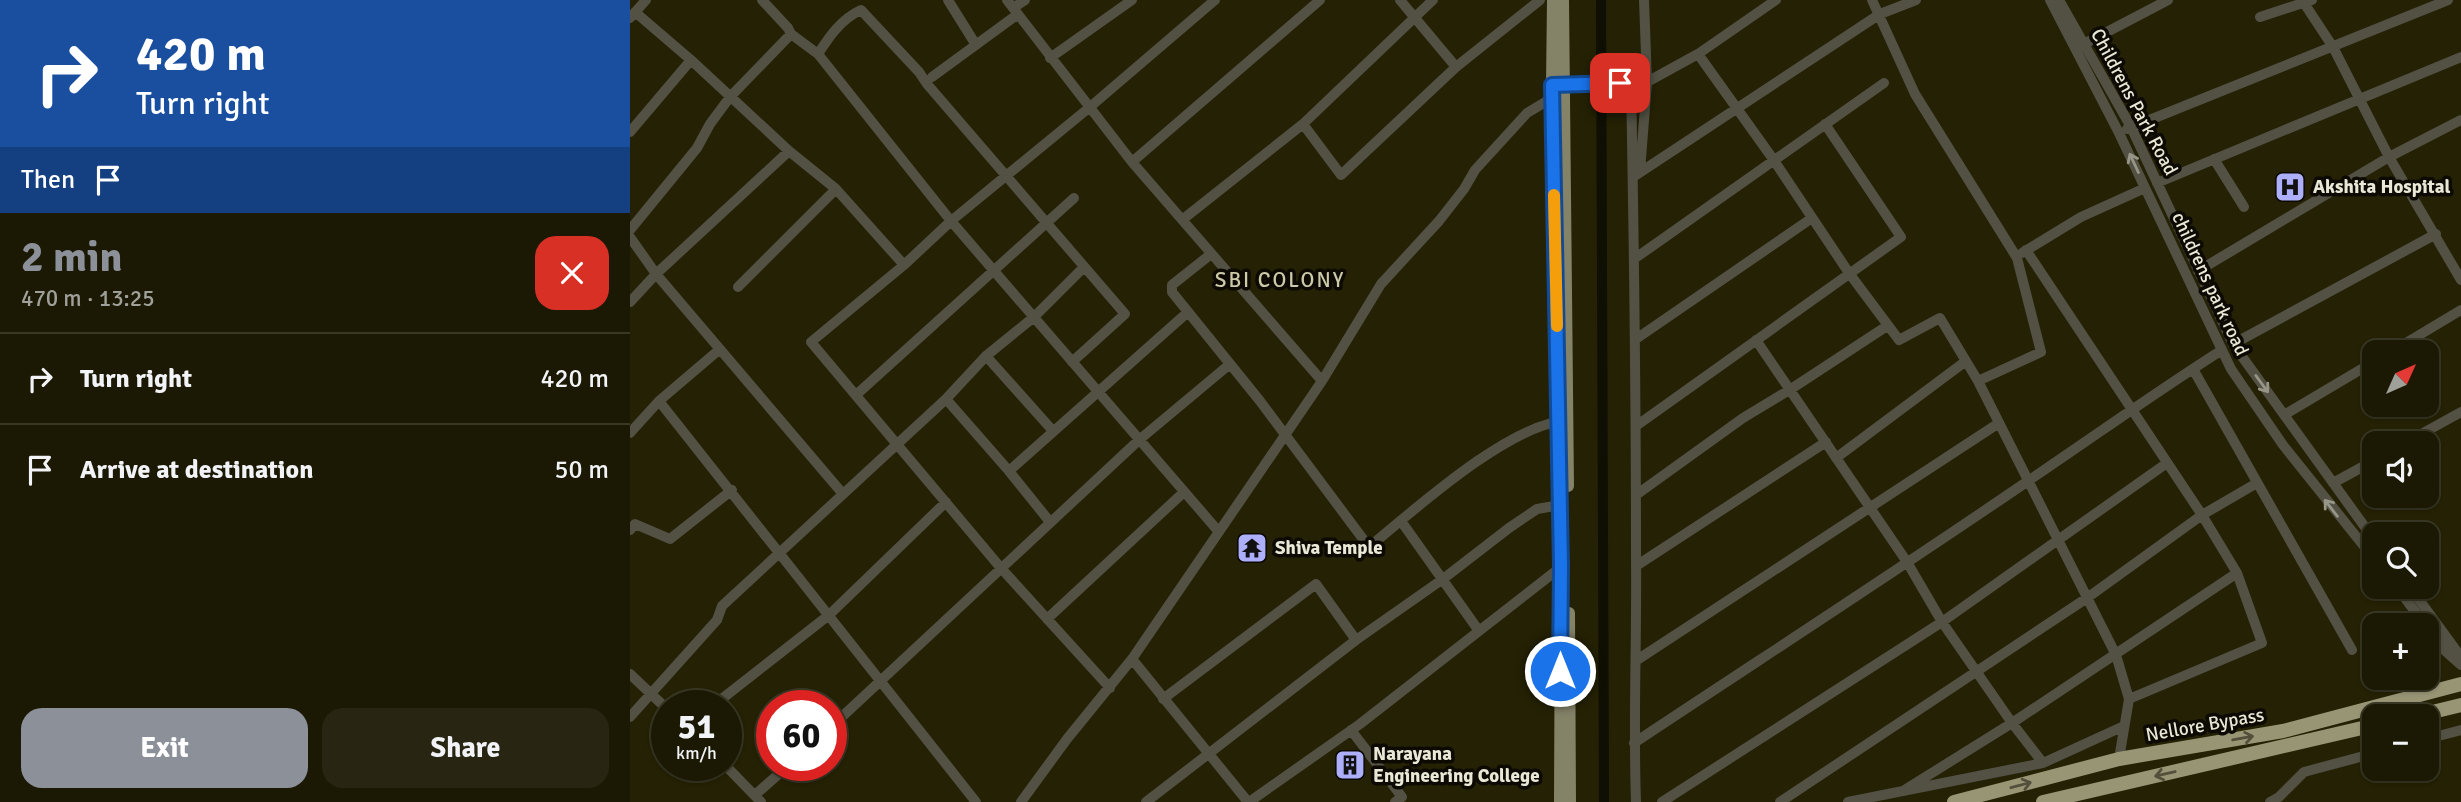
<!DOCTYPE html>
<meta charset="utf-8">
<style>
body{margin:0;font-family:Signika,sans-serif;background:#282612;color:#f1f3f6;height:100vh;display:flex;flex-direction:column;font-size:26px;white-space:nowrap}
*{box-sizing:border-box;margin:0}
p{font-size:23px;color:#a0a09a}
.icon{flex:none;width:38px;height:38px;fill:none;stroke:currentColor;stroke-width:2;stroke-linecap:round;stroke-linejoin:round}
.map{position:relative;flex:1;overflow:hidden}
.details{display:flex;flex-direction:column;background:#1b1903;width:630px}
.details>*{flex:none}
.banner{background:#1a4fa0;color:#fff;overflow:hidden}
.needle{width:46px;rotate:45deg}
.controls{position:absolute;left:1732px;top:340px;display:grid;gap:14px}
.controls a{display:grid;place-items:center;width:77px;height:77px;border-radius:14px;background:#1b1903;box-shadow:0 2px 5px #0004,0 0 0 2px #393825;font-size:35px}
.speed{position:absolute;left:21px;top:690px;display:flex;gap:14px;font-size:35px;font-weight:700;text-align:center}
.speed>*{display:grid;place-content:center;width:91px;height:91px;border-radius:50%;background:#1b1903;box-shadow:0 2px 5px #0004,0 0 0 2px #393825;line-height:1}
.speed small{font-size:18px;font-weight:400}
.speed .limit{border:10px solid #d22;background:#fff;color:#111}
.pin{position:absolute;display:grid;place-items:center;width:60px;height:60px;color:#fff;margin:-30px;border-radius:14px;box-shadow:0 4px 10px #0006}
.me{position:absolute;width:77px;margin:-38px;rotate:0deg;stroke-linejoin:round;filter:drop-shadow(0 0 5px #0008)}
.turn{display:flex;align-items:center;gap:24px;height:147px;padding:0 21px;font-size:32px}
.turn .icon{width:91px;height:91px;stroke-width:2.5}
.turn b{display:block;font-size:49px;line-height:60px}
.then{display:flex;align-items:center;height:66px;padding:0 21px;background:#0003;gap:14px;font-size:26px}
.round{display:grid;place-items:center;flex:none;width:74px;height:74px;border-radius:21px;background:#282612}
.headline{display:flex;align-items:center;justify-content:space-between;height:119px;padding:0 21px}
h1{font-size:42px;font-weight:700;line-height:52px;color:#8c9099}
.button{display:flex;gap:14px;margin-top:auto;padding:14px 21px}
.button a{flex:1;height:80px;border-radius:21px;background:#8c9099;color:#fff;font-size:28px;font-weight:700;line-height:80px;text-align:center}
.button a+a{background:#282612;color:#f1f3f6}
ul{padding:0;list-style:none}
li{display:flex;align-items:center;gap:21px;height:91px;padding:0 21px;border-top:2px solid #393825}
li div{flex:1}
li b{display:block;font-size:26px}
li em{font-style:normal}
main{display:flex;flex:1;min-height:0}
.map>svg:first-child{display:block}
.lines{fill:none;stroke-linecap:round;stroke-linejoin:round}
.canal{stroke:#100f03;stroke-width:10}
.minor{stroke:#525144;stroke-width:10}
.major{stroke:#848267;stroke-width:12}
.highway{stroke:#989575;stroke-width:14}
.oneway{stroke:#969586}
.oneway2{stroke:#52503c}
.route-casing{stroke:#114b97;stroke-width:18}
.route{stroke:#1a73e8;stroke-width:12}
.slow{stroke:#f59e0b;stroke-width:12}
.labels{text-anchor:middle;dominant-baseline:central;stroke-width:7;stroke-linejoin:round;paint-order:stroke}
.street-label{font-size:19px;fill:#e9e8d7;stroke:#0c0a02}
.poi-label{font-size:19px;font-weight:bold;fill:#e9e8d7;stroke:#0c0a02;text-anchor:start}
.neighbourhood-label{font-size:21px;letter-spacing:2px;fill:#cdcaa9;stroke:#0c0a02}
</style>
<main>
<section class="details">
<div class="banner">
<div class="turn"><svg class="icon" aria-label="right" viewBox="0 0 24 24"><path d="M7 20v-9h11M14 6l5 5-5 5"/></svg><div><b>420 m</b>Turn right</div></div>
<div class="then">Then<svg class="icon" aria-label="arrive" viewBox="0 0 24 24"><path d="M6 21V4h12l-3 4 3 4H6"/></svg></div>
</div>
<div class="headline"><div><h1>2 min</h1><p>470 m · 13:25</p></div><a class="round" style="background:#d93025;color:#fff"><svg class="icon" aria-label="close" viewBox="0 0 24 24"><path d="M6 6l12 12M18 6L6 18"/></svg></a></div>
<ul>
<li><svg class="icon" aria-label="right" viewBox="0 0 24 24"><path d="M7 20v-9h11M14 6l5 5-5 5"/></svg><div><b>Turn right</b></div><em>420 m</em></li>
<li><svg class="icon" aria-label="arrive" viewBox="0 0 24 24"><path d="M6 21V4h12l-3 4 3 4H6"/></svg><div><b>Arrive at destination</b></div><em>50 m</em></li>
</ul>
<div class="button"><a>Exit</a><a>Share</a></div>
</section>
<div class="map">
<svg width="1831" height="802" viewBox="0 0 1831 802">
<rect width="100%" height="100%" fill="#242104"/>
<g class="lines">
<path class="canal" d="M971 0 974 802"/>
<path class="minor" d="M132 0 158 28 161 34 188 54C199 37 211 19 231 10L289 72 297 84 495 314 442 362
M318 0 346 45
M377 0 502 162 692 381
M770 0 826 67 910 0
M1242 0 1285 94 1387 258 1411 352 1348 381
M1420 0 1489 133 1601 369 1653 445 1745 560
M1429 0 1501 127 1603 344 1745 541
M1674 3 1703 47 1759 157 1831 280
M383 8 395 0
M5 12 61 60 159 151
M1630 17 1682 0
M0 18 16 0
M1454 44 1538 0
M188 54 321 221 589 532
M1068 54 1143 159 1219 273 1269 340 1310 318 1348 381 1486 655 1499 699 1489 759
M420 58 502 0
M302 77 388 14
M1001 83C1004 241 1006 399 1006 557 1007 639 1003 720 1006 802
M929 85 1017 82 1068 54 1146 0
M673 124 711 175 826 67
M1497 129 1818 0
M0 132 61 60
M1584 159 1614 207
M502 162 690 0
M1010 171 1017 82 1014 0
M1003 177 1250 14 1286 0
M1527 183 1831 57
M552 220 673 124 803 0
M0 230 67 148 80 124 100 97 161 34
M0 237 26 274 213 494
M1396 250 1572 515 1607 573 1632 643 1499 699
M1392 253 1451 217 1515 188
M581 254 542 285V292L630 401 739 547C783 511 879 424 935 421
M1004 259 1254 83
M1568 271 1759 157 1831 120
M108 287 206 189
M0 302 26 274 159 151 206 189 274 265
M1006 339 1182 218
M1126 340 1277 562 1312 622 1382 723 1413 763
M1603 344 1806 234
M90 349 29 401 346 802
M1761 352 1831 310
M356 356 423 431
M1563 369 1722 650
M226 395 444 198
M316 399 379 471
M1654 415 1745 361
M1006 426 1271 237 1195 124
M0 433 29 401
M1775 443 1831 412
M1206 458 1336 361
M1703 483 1745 460
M1006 495 1113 418 1161 389 1257 326
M771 521 849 631 931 567
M420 522 379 471 558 312
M0 530 5 524 40 539 102 490
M1006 566 1196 442
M1766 586 1795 625
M1779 586 1831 657
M417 619 554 492
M1797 628 1812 648 1831 665
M502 659 618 802
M1007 660 1369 423
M0 674 37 709
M480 688 370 567 181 342 274 265 321 221 460 107 585 0
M533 699 686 584 726 640
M84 705 199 615 316 502
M0 717 87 620 92 606 316 399 356 356 404 317 454 267
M201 727 509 440 600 364
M721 730 772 797 765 802
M1797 739 1831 730
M1004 743C1135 656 1268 570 1398 481 1463 437 1526 392 1592 350
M95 765 131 802
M1273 791 1382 723 1607 573
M126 794 159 765
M391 802 437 739 502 659 692 381 751 284 809 221 834 189 845 170 897 113 922 98
M516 802 726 640 813 579 879 528 907 509 930 505
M619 802 730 724 849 631
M1032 802 1312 622 1537 463
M1150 802 1457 598 1572 515 1627 483
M1218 802 1413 763 1494 726
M1640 802 1649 797 1674 772 1745 753"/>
<path class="major" d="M923 0 922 85 931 567 930 802
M933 0 938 486
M939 613 940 802"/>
<path class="highway" d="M1786 716 1831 705
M1324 802 1489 759 1653 731 1831 684
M1413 802 1745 725"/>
</g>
<defs><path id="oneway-shaft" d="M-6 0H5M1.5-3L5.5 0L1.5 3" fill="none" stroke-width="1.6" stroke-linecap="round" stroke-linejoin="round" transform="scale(1.75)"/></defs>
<g class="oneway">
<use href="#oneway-shaft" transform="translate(1504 163) rotate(-115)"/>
<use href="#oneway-shaft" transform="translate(1632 384) rotate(54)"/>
<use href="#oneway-shaft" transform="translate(1701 508) rotate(-128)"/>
</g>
<g class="oneway2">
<use href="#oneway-shaft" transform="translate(1613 738) rotate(-10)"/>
<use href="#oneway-shaft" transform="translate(1535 774) rotate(167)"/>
<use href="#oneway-shaft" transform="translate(1391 785) rotate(-15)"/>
</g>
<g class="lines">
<g class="route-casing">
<path id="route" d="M930 671 931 566 922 85 990 83"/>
</g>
<use href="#route" class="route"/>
<path class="slow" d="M924 195 927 326"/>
</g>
<defs>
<g id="hospital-square" transform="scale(1.575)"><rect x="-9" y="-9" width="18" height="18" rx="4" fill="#adaffb" stroke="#0c0a02"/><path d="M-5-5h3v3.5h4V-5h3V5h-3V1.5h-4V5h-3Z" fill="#111"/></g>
<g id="temple-square" transform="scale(1.575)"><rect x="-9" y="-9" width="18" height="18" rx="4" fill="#adaffb" stroke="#0c0a02"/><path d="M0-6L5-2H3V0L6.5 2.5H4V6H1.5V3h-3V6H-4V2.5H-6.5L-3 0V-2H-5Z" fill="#111"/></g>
<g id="building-square" transform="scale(1.575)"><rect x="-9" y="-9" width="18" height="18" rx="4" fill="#adaffb" stroke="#0c0a02"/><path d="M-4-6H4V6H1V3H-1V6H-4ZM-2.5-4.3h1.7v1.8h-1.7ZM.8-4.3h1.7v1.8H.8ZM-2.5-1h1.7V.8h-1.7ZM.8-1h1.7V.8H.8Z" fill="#111"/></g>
</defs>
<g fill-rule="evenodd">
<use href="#hospital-square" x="1660" y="187"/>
<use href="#temple-square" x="622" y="548"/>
<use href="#building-square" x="720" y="765"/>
</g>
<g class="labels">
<g class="street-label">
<text transform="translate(1504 102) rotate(62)">Childrens Park Road</text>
<text transform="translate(1580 284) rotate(65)">childrens park road</text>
<text transform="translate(1575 725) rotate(-10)">Nellore Bypass</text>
</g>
<g class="poi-label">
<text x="1683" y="187">Akshita Hospital</text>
<text x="645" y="548">Shiva Temple</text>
<text x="743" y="754">Narayana<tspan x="743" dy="22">Engineering College</tspan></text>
</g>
<g class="neighbourhood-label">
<text x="650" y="280">SBI COLONY</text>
</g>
</g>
</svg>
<div class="controls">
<a><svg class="needle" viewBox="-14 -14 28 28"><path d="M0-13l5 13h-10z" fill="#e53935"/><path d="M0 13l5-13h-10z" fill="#a0a09a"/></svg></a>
<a><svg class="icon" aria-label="sound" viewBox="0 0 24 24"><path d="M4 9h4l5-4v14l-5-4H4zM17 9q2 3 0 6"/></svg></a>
<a><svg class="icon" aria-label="search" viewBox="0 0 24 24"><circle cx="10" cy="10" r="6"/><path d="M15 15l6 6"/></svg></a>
<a>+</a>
<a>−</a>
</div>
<div class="speed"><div>51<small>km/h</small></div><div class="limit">60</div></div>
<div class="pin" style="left:990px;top:83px;background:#d93025"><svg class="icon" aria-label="arrive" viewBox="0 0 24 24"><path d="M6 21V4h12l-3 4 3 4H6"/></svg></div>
<svg class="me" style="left:930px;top:671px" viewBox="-20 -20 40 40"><circle r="17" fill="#1a73e8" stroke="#fff" stroke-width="3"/><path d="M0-11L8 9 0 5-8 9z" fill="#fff"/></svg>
</div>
</main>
